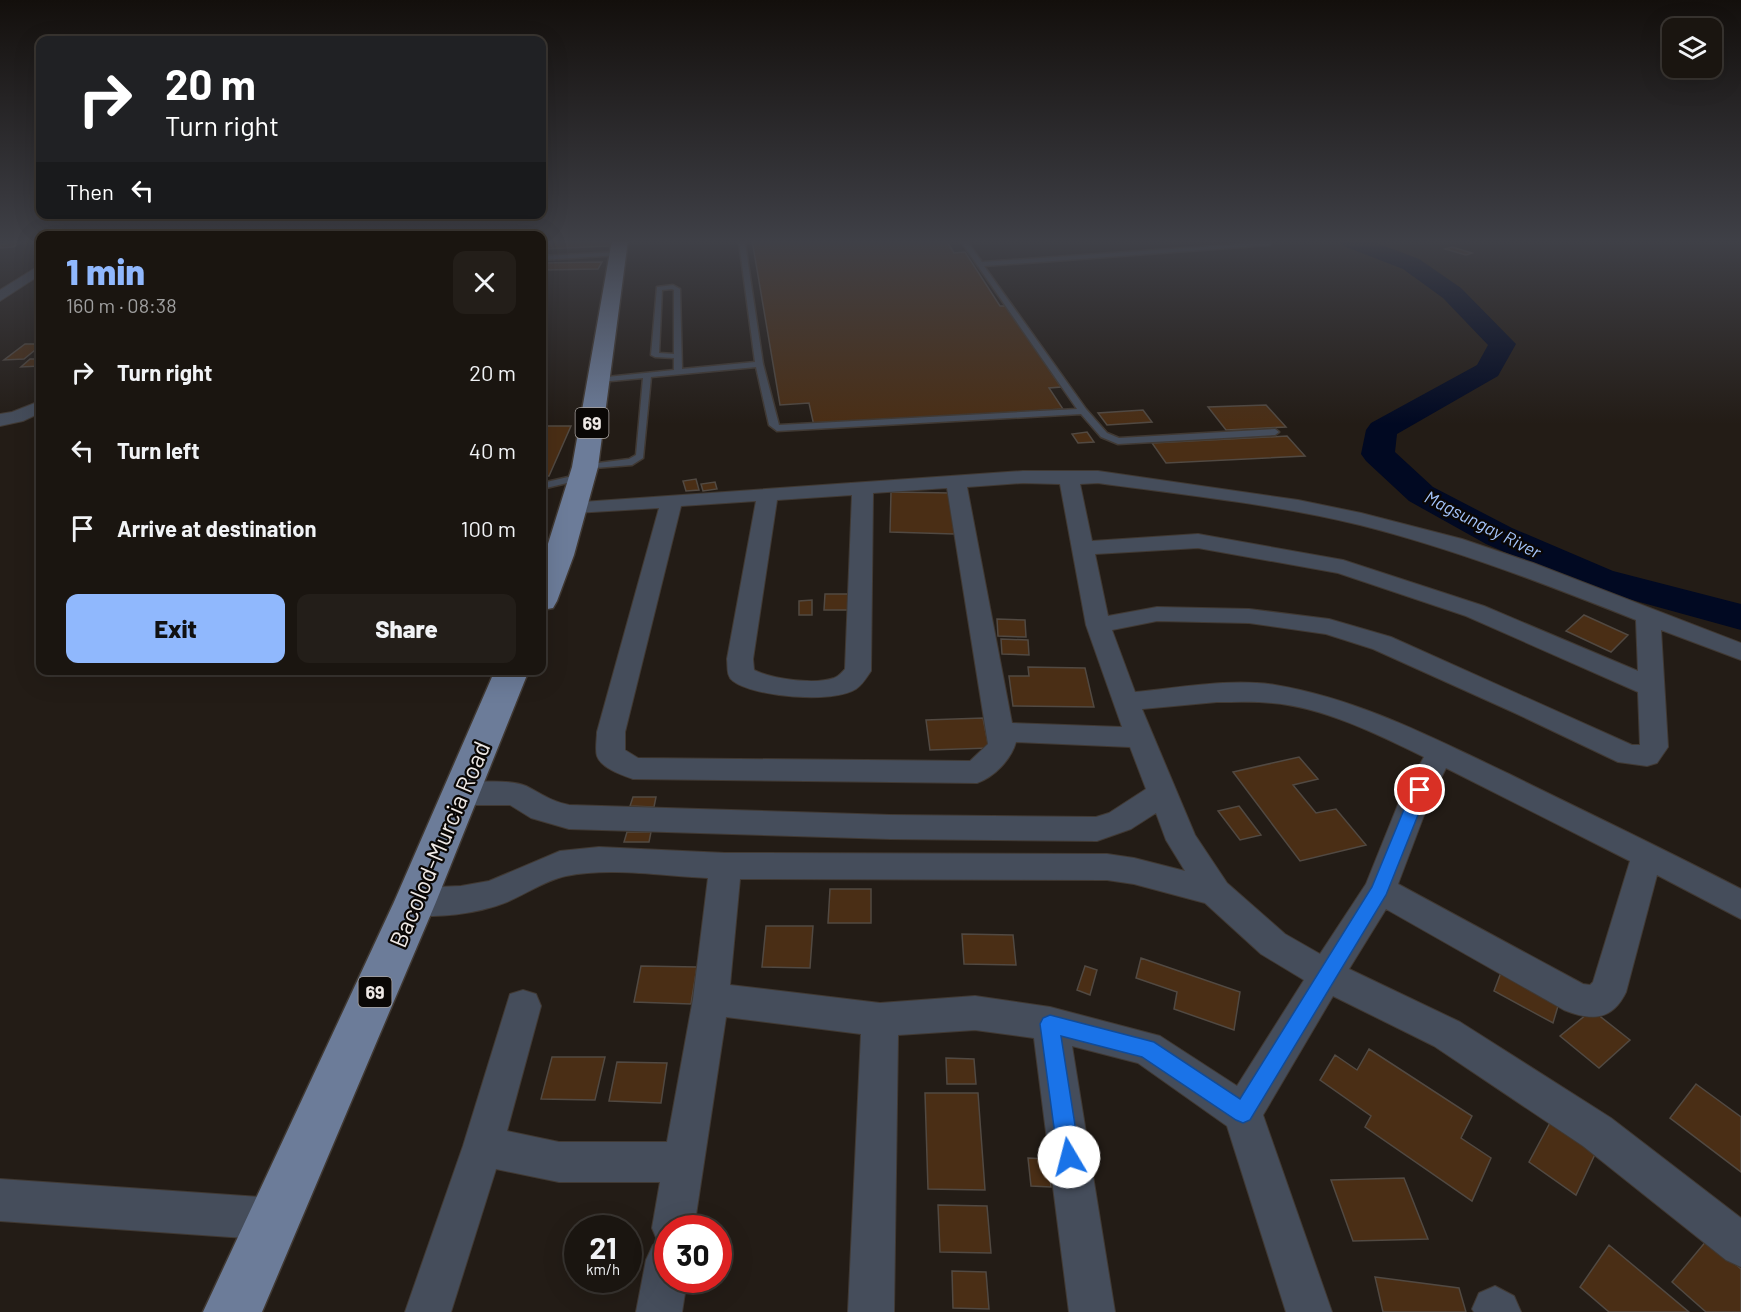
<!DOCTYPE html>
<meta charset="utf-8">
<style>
body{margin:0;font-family:Barlow,sans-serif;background:#231e19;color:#f1f3f6;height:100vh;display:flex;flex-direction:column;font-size:22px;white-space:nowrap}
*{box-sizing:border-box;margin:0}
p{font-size:20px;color:#9f9f9f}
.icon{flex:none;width:33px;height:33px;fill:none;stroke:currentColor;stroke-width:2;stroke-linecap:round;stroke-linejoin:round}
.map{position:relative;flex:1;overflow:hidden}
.panel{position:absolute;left:36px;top:231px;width:510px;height:444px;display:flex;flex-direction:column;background:#1a1510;border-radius:12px;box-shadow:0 6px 24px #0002,0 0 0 2px #383430}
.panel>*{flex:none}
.banner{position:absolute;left:36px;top:36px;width:510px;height:183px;border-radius:12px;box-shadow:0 6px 24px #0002,0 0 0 2px #383430;background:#202124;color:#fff;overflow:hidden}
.fabs{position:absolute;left:1662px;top:18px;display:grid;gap:12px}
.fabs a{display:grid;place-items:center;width:60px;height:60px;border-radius:12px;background:#1a1510;box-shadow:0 6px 24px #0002,0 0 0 2px #383430;font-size:30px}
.speed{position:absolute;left:564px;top:1215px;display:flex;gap:12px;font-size:30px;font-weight:700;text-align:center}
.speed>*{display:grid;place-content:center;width:78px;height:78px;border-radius:50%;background:#1a1510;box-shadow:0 6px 24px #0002,0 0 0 2px #383430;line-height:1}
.speed small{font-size:15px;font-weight:400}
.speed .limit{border:9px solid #d22;background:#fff;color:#111}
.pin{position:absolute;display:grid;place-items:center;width:51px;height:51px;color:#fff;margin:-26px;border:3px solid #fff;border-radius:50%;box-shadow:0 2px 6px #0007}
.me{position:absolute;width:66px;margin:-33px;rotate:352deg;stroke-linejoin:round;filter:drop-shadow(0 0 4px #0008)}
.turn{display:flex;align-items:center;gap:21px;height:126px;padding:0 30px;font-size:27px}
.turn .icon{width:78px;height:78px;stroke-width:2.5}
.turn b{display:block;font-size:42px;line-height:51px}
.then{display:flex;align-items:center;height:57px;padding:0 30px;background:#0003;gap:12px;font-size:22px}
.round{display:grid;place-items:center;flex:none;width:63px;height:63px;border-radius:12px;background:#231e19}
.summary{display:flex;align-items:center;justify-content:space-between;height:102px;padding:0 30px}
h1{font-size:36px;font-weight:800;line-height:45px;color:#90b8fd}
.cta{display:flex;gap:12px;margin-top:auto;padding:12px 30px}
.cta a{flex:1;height:69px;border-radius:12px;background:#90b8fd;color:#111;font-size:24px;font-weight:800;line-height:69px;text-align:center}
.cta a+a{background:#231e19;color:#f1f3f6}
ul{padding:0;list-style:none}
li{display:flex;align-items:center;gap:18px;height:78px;padding:0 30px}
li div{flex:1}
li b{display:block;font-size:22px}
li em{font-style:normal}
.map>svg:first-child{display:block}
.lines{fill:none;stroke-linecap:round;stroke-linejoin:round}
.river{fill:#010922;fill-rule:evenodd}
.building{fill:#4a2e15;stroke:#514942;stroke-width:1.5}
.lane-casing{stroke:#403933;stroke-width:3}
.street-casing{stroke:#403933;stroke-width:2}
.primary-casing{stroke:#403933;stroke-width:3}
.lane{fill:#454d5b;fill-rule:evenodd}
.street{fill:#454d5b;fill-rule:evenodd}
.primary{fill:#6c7c99;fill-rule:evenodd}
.route{fill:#1a73e8;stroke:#114b97;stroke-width:1.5}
.labels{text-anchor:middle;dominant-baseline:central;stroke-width:4.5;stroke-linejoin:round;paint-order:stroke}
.shield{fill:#0a0705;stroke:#aaa5a2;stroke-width:1.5}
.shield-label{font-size:18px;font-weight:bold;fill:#efe9e6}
.far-water-label{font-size:18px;font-style:italic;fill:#a4c4fb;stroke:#0a0705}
.near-street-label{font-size:24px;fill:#efe9e6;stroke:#0a0705}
</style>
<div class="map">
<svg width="1741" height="1312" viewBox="0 0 1741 1312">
<rect width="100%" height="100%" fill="#231c16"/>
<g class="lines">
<path class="river" d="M1338 240H1369L1419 259 1461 288 1516 344 1498 376 1397 434 1395 452 1433 487 1512 528 1613 571 1741 604V630L1585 587 1486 544 1409 501 1366 461 1361 454 1366 430 1371 423 1477 365 1488 345 1443 298 1403 269 1341 245Z"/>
</g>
<path class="building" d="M11 240H24L13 247 0 248V244H6Z
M611 240 610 246 542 249V241Z
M752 240H946L954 253 965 252 1000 306H1007L1061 387 1049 388 1063 409 814 426 809 403 780 405Z
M1452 247 1472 253 1466 255 1445 249Z
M602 262 598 269 542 270V263Z
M25 344H40V346L24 359 4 360Z
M30 359H40V366L21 367Z
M1266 405 1286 427 1226 430 1208 407Z
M1143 410 1152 422 1107 425 1098 413Z
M544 426H571L549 476H542V431Z
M1087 432 1094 442 1078 443 1072 434Z
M1287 436 1305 456 1166 463 1152 443Z
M696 479 699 490 686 491 683 481Z
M715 482 717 489 703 491 701 484Z
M891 492 951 493 954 534 890 532Z
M825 594H851L850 610H824Z
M812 600V615H799V601Z
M1584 615 1628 635 1611 652 1566 631Z
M997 619 1025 620 1026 637 998 636Z
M1001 639 1028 640 1029 655 1002 654Z
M1028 667 1085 668 1094 707 1013 706 1009 676H1029Z
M983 718 989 748 930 750 926 720Z
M1299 757 1318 779 1293 785 1316 813 1336 809 1366 845 1300 861 1233 772Z
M633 797H656L654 807 630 806Z
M1239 806 1261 835 1240 840 1218 811Z
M627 832H651L649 842H624Z
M830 889H871V923H828Z
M766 926H813L810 968 762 967Z
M962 934 1013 935 1016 965 964 964Z
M1141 958 1240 992 1234 1030 1174 1009 1177 992 1136 978Z
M641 966 697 967 691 1004 634 1002Z
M1085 966 1097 970 1090 995 1077 990Z
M1503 967 1561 996 1553 1023 1494 991Z
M1592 1010 1630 1040 1599 1068 1560 1036Z
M1369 1049 1472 1116 1461 1138 1491 1158 1472 1201 1365 1127 1371 1116 1320 1080 1335 1055 1357 1070Z
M552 1057H605L595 1100 541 1099Z
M946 1058 974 1059 976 1084H947Z
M617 1062 667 1063 661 1103 609 1101Z
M1696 1084 1741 1117V1172L1670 1118Z
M925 1093H978L985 1190 928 1189Z
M1552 1119 1597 1150 1576 1195 1529 1162Z
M1028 1158 1048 1159 1051 1187 1031 1186Z
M1404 1178 1428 1239 1353 1241 1331 1180Z
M938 1205 987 1206 991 1253 940 1252Z
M1707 1240 1741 1269V1312H1706L1672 1282Z
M1609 1245 1689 1312H1609L1580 1287Z
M952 1271 986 1272 989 1309 953 1308Z
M1375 1277 1459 1288 1466 1312H1383Z"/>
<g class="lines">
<g class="lane-casing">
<path id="lane" d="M741 240H748L745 243 763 364 779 425 1077 409 960 240H966L982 262 1272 242 1270 245 984 266 1086 409 1107 433 1119 438 1275 429 1279 432 1275 435 1118 444 1101 437 1081 414 777 431 769 425 756 367 651 377 643 458 632 465 582 469V465L629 459 636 455 643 378 600 382 596 380 597 378 674 370V358L655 357 651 355 657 287 673 285 680 289 682 369 755 362 739 242ZM672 289 674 290V354L659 353 662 290Z
M618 252 621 254 620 255 542 260V256Z
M581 474 586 477 584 479 542 489V483Z"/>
</g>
<g class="street-casing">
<path id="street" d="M40 265V275L0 301V290Z
M40 401V413L23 421 0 426V414L12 412Z
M1023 471H1098L1298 500 1361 513 1462 539 1533 563 1741 643V660L1661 630 1668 747 1657 763 1647 766 1618 762 1515 713 1373 649 1326 634 1249 623 1157 621 1112 630 1135 692C1180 688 1230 678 1275 685 1359 699 1433 738 1509 774 1586 812 1664 849 1741 889V919L1657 875 1626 992C1612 1021 1591 1021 1564 1010L1386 909 1349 969 1460 1022 1611 1118 1741 1218V1267L1726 1260 1583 1146 1434 1046 1333 996 1263 1115 1332 1312H1286L1227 1126 1138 1063 1072 1046 1115 1312H1069L1034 1038 975 1030 898 1035 894 1312H848L861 1034 726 1017 694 1228H668V1280H687L682 1312H636L646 1260 653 1245 658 1242 652 1228 660 1182H559L496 1169 451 1312H405L463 1146 510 994 523 990 536 994 541 1006 507 1131 559 1142H667L693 999 708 878C662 876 611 867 566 876 546 880 526 894 507 902 480 913 431 921 403 912L399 902 403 892 415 888 461 886 489 881 560 851 599 847 725 853 1107 854 1134 858 1185 871 1166 840 1156 813 1131 829 1097 841 890 839 569 829 531 818 510 805H461L451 802 446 794 451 786C467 781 510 779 526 786 542 794 550 801 569 805L890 815 1096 817 1109 813 1146 789 1130 747 1016 742C1011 760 994 777 977 783L633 779C622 775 601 768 597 756 595 749 597 739 597 732L659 508 575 513 568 511 564 507 568 503ZM1023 483 1060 484 1086 625 1122 727 1012 723 967 487ZM1098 483C1185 495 1274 504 1360 525 1455 549 1545 584 1636 620L1638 671 1484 606 1343 560 1198 534 1092 541 1080 484ZM947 488 988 744 970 761 638 758 625 750V732L681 506 756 501 727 659C728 667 726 676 733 681 754 697 833 704 856 689 862 685 867 677 871 671L873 493ZM852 495 845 669C842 672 839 676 834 678 814 685 772 679 754 670L753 659 777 500ZM1198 548 1338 573 1466 616 1638 692 1640 745H1632L1391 637 1329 619 1249 609 1157 607 1108 616 1095 554ZM1217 702C1235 702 1254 701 1272 703 1323 707 1379 735 1424 757L1399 802 1366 884 1320 954 1285 934 1227 883 1195 835 1142 709ZM1446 768 1630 861 1593 982 1590 985 1583 984 1398 884 1429 802ZM740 879 1107 880 1134 884 1205 903 1261 954 1304 980 1237 1086 1160 1036 1050 1007 975 996 880 1003 730 985Z
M0 1179 274 1198 289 1204 295 1219 289 1234 274 1240 0 1221Z
M1495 1286 1514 1296 1521 1312H1474L1472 1309 1479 1293Z"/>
</g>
<g class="primary-casing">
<path id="primary" d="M612 240H628L598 467 574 555 557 601 553 608 542 610V563L572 467Z
M495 670H529L436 902 262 1312H203L394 902Z"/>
</g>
<use href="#lane" class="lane"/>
<use href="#street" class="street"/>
<use href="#primary" class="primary"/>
</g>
<linearGradient id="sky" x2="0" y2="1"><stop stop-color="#130f0c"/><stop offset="0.57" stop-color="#3f4047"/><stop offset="1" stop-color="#3f4047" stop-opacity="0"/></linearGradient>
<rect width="1741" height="424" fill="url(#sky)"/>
<path class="route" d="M1420 784 1426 786 1428 790 1386 895 1250 1120 1243 1123 1236 1120 1142 1057 1061 1036 1080 1157 1077 1165 1069 1168 1062 1165 1058 1157 1040 1024 1043 1018 1050 1015 1154 1042 1240 1099 1372 887 1412 790 1415 786Z"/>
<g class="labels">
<g class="shield">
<rect x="575.5" y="408" width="33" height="30" rx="4.5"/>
<rect x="358.5" y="977" width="33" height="30" rx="4.5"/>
</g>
<g class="shield-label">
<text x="592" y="423">69</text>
<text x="375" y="992">69</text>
</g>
<g class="far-water-label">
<text transform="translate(1483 524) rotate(27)">Magsungay River</text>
</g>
<g class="near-street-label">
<text transform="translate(439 844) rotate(-67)">Bacolod-Murcia Road</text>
</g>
</g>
</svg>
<div class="fabs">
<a><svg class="icon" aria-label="layers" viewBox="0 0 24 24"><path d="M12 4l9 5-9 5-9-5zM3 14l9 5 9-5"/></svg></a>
</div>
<div class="speed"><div>21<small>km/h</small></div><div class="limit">30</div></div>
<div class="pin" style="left:1420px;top:790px;background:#d93025"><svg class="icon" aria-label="arrive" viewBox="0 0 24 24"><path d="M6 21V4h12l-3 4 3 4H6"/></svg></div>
<svg class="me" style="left:1069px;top:1157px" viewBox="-20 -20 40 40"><circle r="19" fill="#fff"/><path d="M0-13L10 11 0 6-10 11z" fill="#1a73e8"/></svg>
<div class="banner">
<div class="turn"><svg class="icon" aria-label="right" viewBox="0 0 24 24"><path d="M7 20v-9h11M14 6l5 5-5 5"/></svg><div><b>20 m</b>Turn right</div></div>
<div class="then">Then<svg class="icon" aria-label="left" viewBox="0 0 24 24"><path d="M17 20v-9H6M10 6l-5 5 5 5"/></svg></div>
</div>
<section class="panel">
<div class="summary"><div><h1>1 min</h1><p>160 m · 08:38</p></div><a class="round"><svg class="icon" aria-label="close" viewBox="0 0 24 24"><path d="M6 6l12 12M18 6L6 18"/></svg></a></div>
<ul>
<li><svg class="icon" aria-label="right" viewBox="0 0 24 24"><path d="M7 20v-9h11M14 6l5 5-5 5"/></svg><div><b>Turn right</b></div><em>20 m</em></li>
<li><svg class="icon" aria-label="left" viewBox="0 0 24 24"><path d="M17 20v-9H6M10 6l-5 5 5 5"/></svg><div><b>Turn left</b></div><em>40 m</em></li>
<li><svg class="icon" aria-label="arrive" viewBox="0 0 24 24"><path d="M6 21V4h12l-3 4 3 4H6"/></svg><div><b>Arrive at destination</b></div><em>100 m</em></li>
</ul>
<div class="cta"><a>Exit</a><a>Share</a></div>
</section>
</div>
